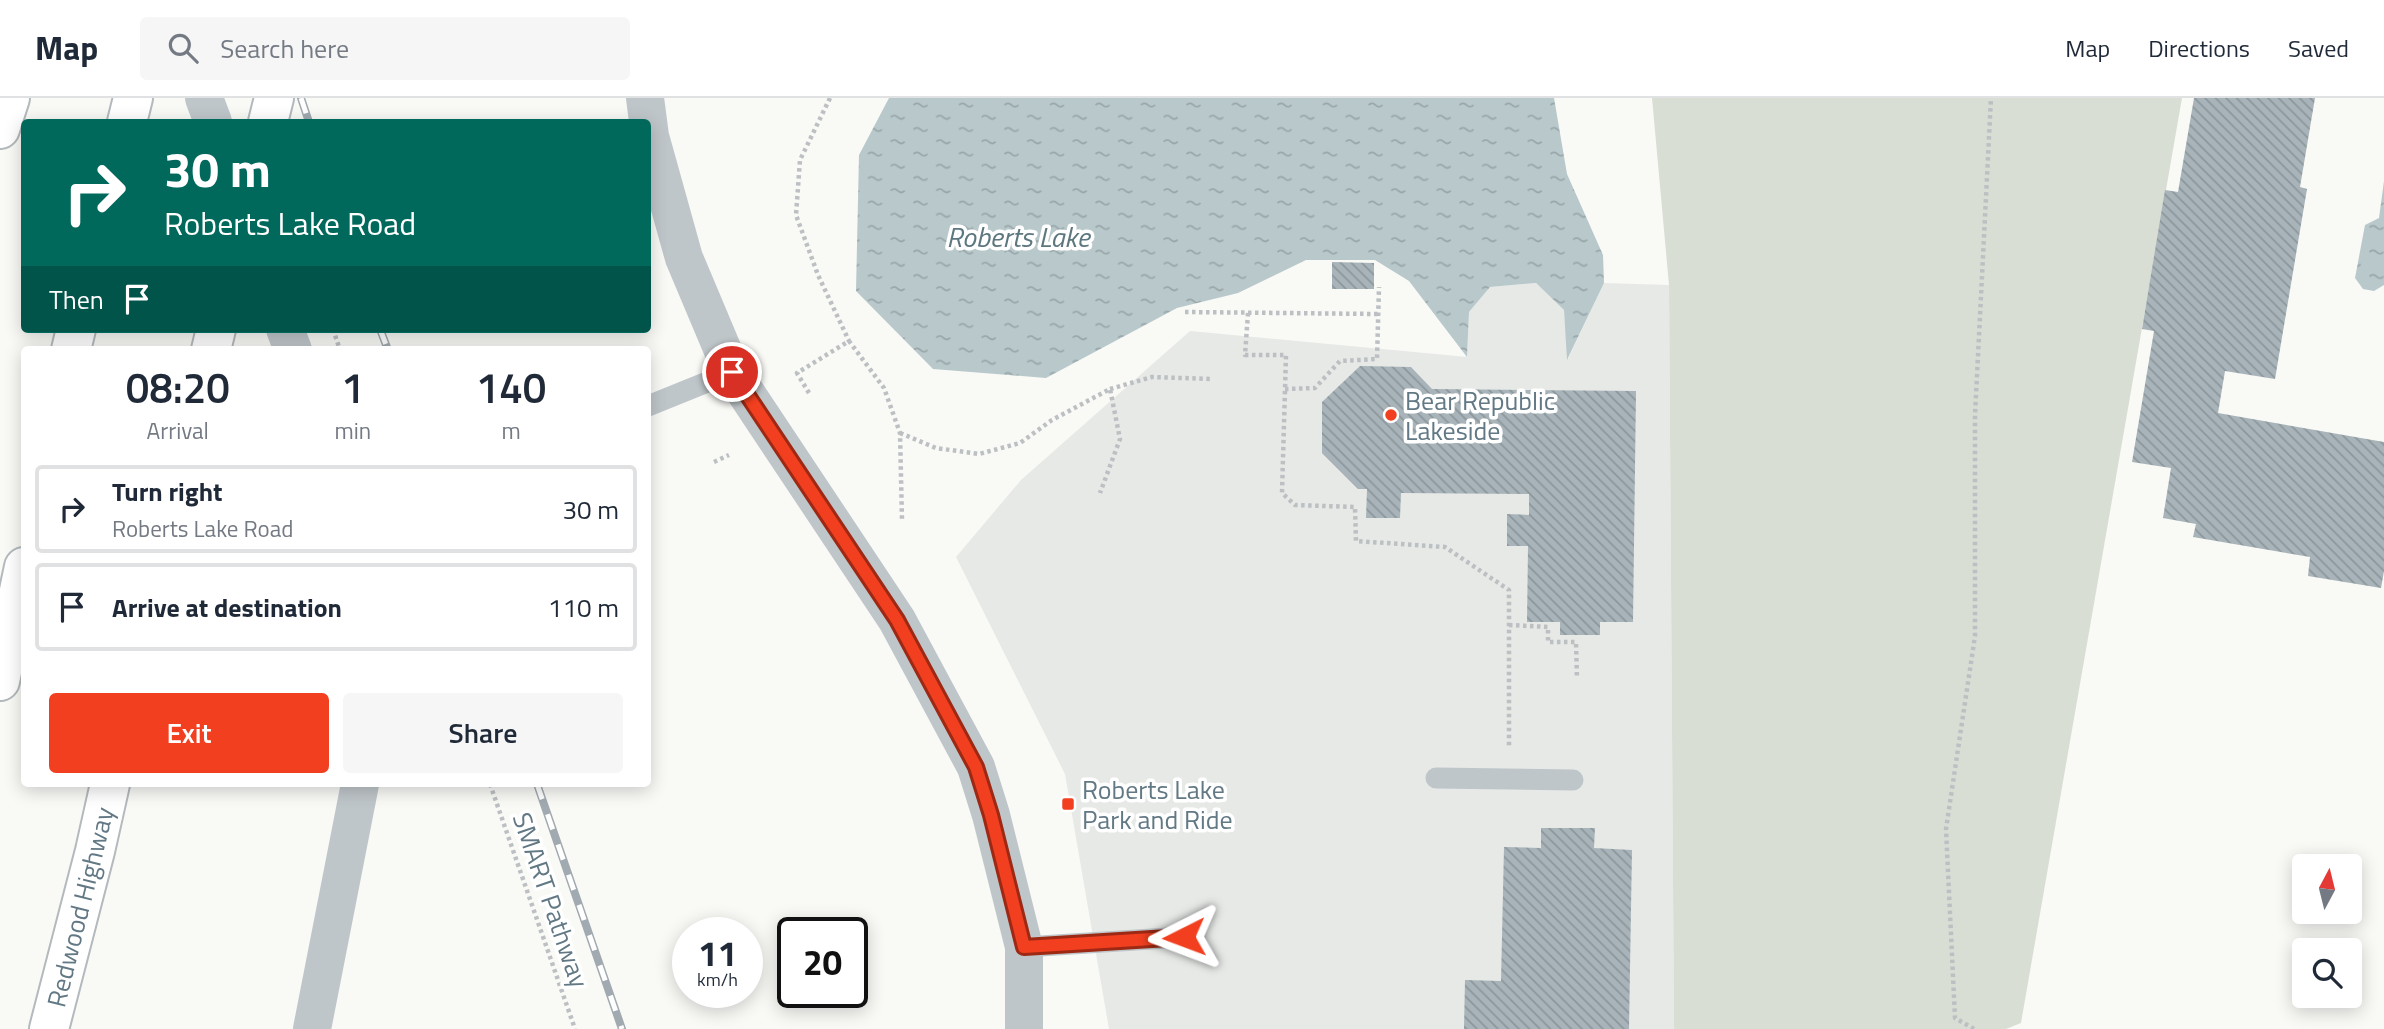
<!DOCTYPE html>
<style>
body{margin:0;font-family:"Titillium Web",sans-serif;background:#f6f6f7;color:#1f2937;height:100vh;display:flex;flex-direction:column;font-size:26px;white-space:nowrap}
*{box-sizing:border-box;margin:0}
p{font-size:23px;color:#747a83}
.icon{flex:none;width:38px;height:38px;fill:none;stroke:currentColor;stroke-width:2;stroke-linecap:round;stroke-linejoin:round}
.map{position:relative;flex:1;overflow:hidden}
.sheet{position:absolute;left:21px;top:248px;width:630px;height:441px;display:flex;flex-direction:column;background:#fff;border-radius:7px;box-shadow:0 4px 18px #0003}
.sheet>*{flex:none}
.banner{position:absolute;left:21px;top:21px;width:630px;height:214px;border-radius:7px;box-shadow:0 4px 18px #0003;background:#00695c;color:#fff;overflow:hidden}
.needle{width:46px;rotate:7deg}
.tools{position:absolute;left:2292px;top:756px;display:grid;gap:14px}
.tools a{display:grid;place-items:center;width:70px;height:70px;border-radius:7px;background:#fff;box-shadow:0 4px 18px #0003;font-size:35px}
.speed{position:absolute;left:672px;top:819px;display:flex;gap:14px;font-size:35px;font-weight:700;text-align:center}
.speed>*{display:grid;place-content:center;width:91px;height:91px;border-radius:50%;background:#fff;box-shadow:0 4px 18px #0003;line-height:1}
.speed small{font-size:18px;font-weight:400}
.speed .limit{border:4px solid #111;border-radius:10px;background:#fff;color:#111}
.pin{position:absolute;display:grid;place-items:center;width:60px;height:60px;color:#fff;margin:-30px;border:4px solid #fff;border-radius:50%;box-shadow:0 2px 7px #0007}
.me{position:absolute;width:77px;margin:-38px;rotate:267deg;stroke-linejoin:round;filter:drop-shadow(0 0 5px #0008)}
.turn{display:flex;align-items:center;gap:24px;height:147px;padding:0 28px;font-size:32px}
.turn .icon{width:91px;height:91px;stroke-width:2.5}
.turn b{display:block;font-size:49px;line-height:60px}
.then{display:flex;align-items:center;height:66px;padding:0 28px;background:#0003;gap:14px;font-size:26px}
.eta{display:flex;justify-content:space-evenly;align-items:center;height:119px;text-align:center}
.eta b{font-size:42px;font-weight:600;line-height:49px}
.action{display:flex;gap:14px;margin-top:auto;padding:14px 28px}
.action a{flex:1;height:80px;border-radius:7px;background:#f13f1f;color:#fff;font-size:28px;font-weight:600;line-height:80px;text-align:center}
.action a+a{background:#f6f6f7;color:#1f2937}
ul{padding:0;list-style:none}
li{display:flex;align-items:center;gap:21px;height:88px;margin:0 14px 10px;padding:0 14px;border:4px solid #e0e1e3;border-radius:7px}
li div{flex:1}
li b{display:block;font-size:26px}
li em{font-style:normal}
header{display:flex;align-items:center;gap:42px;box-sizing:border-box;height:98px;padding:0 35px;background:#fff;border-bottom:2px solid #e0e1e3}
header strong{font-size:33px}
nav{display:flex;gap:38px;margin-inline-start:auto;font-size:24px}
.search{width:490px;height:63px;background:#f6f6f7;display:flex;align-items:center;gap:18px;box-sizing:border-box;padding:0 24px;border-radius:7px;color:#747a83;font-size:26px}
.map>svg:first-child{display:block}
.built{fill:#e7e9e7}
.grass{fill:#d9ded5}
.water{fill:url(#water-ripples)}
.building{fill:url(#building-back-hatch)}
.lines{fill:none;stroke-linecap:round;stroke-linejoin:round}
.motorway-casing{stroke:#b3b9bc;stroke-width:42}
.path{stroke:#bcc0c3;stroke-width:4.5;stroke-dasharray:3.5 3.5;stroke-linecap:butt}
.service{stroke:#bfc6c9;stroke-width:21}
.tertiary{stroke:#bfc6c9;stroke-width:38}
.motorway{stroke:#fff;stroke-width:38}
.rail-casing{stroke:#a1aab0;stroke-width:8}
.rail{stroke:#fff;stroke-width:5;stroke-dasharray:16;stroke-linecap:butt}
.route-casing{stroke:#9d2914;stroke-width:18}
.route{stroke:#f13f1f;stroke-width:12}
.poi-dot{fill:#f13f1f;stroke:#fff;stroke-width:2.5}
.labels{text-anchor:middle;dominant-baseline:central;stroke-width:7;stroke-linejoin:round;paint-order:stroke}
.poi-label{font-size:26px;fill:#627884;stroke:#fff;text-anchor:start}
.street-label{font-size:26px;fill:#627884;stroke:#fff}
.water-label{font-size:28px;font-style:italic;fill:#5d777e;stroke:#fff}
</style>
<header>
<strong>Map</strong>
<div class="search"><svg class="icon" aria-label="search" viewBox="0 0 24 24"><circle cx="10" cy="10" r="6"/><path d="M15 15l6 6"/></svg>Search here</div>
<nav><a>Map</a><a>Directions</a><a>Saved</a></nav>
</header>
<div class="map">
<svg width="2384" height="931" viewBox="0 0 2384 931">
<defs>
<pattern id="water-ripples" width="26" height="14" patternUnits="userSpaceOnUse" patternTransform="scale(1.75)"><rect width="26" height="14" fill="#b8c8cb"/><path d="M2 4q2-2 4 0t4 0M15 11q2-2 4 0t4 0" fill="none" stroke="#99a7aa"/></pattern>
<pattern id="building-back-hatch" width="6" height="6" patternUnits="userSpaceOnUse" patternTransform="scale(1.75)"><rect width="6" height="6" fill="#a8b4b9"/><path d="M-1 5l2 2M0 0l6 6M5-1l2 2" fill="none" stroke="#8c979c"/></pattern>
</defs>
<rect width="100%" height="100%" fill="#f9f9f6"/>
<path class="built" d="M1536 185 1564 212 1568 261 1604 185 1669 187 1674 931H1109L1065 676 956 459 1021 382 1190 233 1467 259 1469 214 1490 189Z"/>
<path class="grass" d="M1652 0H2182L2021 925 2006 931H1674L1669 187Z"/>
<path class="water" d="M889 0H1554L1567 76 1603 157 1604 185 1567 262 1564 212 1536 185 1490 189 1469 214 1467 259 1409 183 1375 162H1306L1238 195 1177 210 1046 280 933 271 856 193 859 57Z
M2384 83V187L2374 193 2363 191 2355 180 2365 127 2379 120Z"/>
<path class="building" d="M2194 0H2315L2300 89 2307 91 2275 281 2225 273 2218 315 2384 344V473L2381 490 2308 478 2310 459 2193 439 2196 426 2163 420 2171 370 2132 364 2154 233 2142 231 2165 92 2178 94Z
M1332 164 1374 165V191H1332Z
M1360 268 1411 269 1432 291 1636 293 1633 524H1600V537H1560V524H1527L1528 448H1507V416L1529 417V396L1401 395 1400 420H1366L1367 391H1358L1322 355V304Z
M1541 730H1595L1594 750 1632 752 1629 931H1464L1465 882 1501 883 1504 749 1541 750Z"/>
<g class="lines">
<g class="motorway-casing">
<path id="motorway" d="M127 24 133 0
M268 24 274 0
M0 31 10 0
M71 252 76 231
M211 252 216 231
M0 583 24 469
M49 931 95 753 110 686"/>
</g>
<path class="path" d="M830 0 800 62 796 117 818 177 849 243
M1185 214 1378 216
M1248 215 1245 257H1286L1282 395 1295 407 1355 409 1356 443 1445 449 1509 492V649
M333 231 340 252
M1110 291 1152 279 1212 281
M1285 291 1315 290 1340 263 1377 261 1379 189
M809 295 797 275 849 243 884 290 900 335 902 422
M900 335 936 350 979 356 1020 345 1052 322 1110 291 1120 341 1100 395
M714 364 729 357
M1509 527 1548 529V544H1576L1577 581
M490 686 575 931
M1974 931 1955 920 1946 731 1975 538V317L1991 0"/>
<path class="service" d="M648 308 732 274
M1436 680 1573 682
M1024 849 1184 839"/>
<path class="tertiary" d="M204 0 213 24
M645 0 650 38 684 160 732 274 897 522 976 669 991 717 1024 849V931
M285 231 293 252
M312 931 360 686"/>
<use href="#motorway" class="motorway"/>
<g class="rail-casing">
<path id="rail" d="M301 0 309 24
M380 231 388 252
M537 686 622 931"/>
</g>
<use href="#rail" class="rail"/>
</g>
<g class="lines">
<g class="route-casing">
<path id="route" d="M732 274 897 522 976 669 991 717 1024 849 1184 839"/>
</g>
<use href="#route" class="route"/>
</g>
<g class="poi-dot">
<circle cx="1391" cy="317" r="7"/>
<rect x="1061" y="699" width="14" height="14" rx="3.5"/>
</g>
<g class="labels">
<g class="poi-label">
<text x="1405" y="302">Bear Republic<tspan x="1405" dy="30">Lakeside</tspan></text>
<text x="1082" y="691">Roberts Lake<tspan x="1082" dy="30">Park and Ride</tspan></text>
</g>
<g class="street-label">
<text transform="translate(551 802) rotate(71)">SMART Pathway</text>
<text transform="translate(80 809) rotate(-76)">Redwood Highway</text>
</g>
<g class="water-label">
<text x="1018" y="138">Roberts Lake</text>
</g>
</g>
</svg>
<div class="tools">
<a><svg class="needle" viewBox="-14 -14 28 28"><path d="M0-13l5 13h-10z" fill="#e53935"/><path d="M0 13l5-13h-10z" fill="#747a83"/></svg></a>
<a><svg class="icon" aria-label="search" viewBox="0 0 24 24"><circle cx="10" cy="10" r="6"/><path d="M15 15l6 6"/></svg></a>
</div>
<div class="speed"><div>11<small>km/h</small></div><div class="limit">20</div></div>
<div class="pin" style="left:732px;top:274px;background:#d93025"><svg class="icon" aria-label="arrive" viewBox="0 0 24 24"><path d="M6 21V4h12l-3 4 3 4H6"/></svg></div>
<svg class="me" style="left:1184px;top:839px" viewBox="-20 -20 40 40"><path d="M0-17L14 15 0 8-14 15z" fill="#f13f1f" stroke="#fff" stroke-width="4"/></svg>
<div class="banner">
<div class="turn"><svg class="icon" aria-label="right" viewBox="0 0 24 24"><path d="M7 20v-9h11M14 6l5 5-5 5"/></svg><div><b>30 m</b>Roberts Lake Road</div></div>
<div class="then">Then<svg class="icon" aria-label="arrive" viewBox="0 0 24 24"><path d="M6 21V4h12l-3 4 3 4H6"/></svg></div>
</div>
<section class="sheet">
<div class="eta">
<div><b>08:20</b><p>Arrival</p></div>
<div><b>1</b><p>min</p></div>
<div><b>140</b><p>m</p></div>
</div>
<ul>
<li><svg class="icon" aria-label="right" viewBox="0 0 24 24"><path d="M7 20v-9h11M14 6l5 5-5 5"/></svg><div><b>Turn right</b><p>Roberts Lake Road</p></div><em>30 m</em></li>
<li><svg class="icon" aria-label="arrive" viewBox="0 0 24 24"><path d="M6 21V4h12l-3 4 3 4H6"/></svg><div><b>Arrive at destination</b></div><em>110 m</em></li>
</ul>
<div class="action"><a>Exit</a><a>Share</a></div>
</section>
</div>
